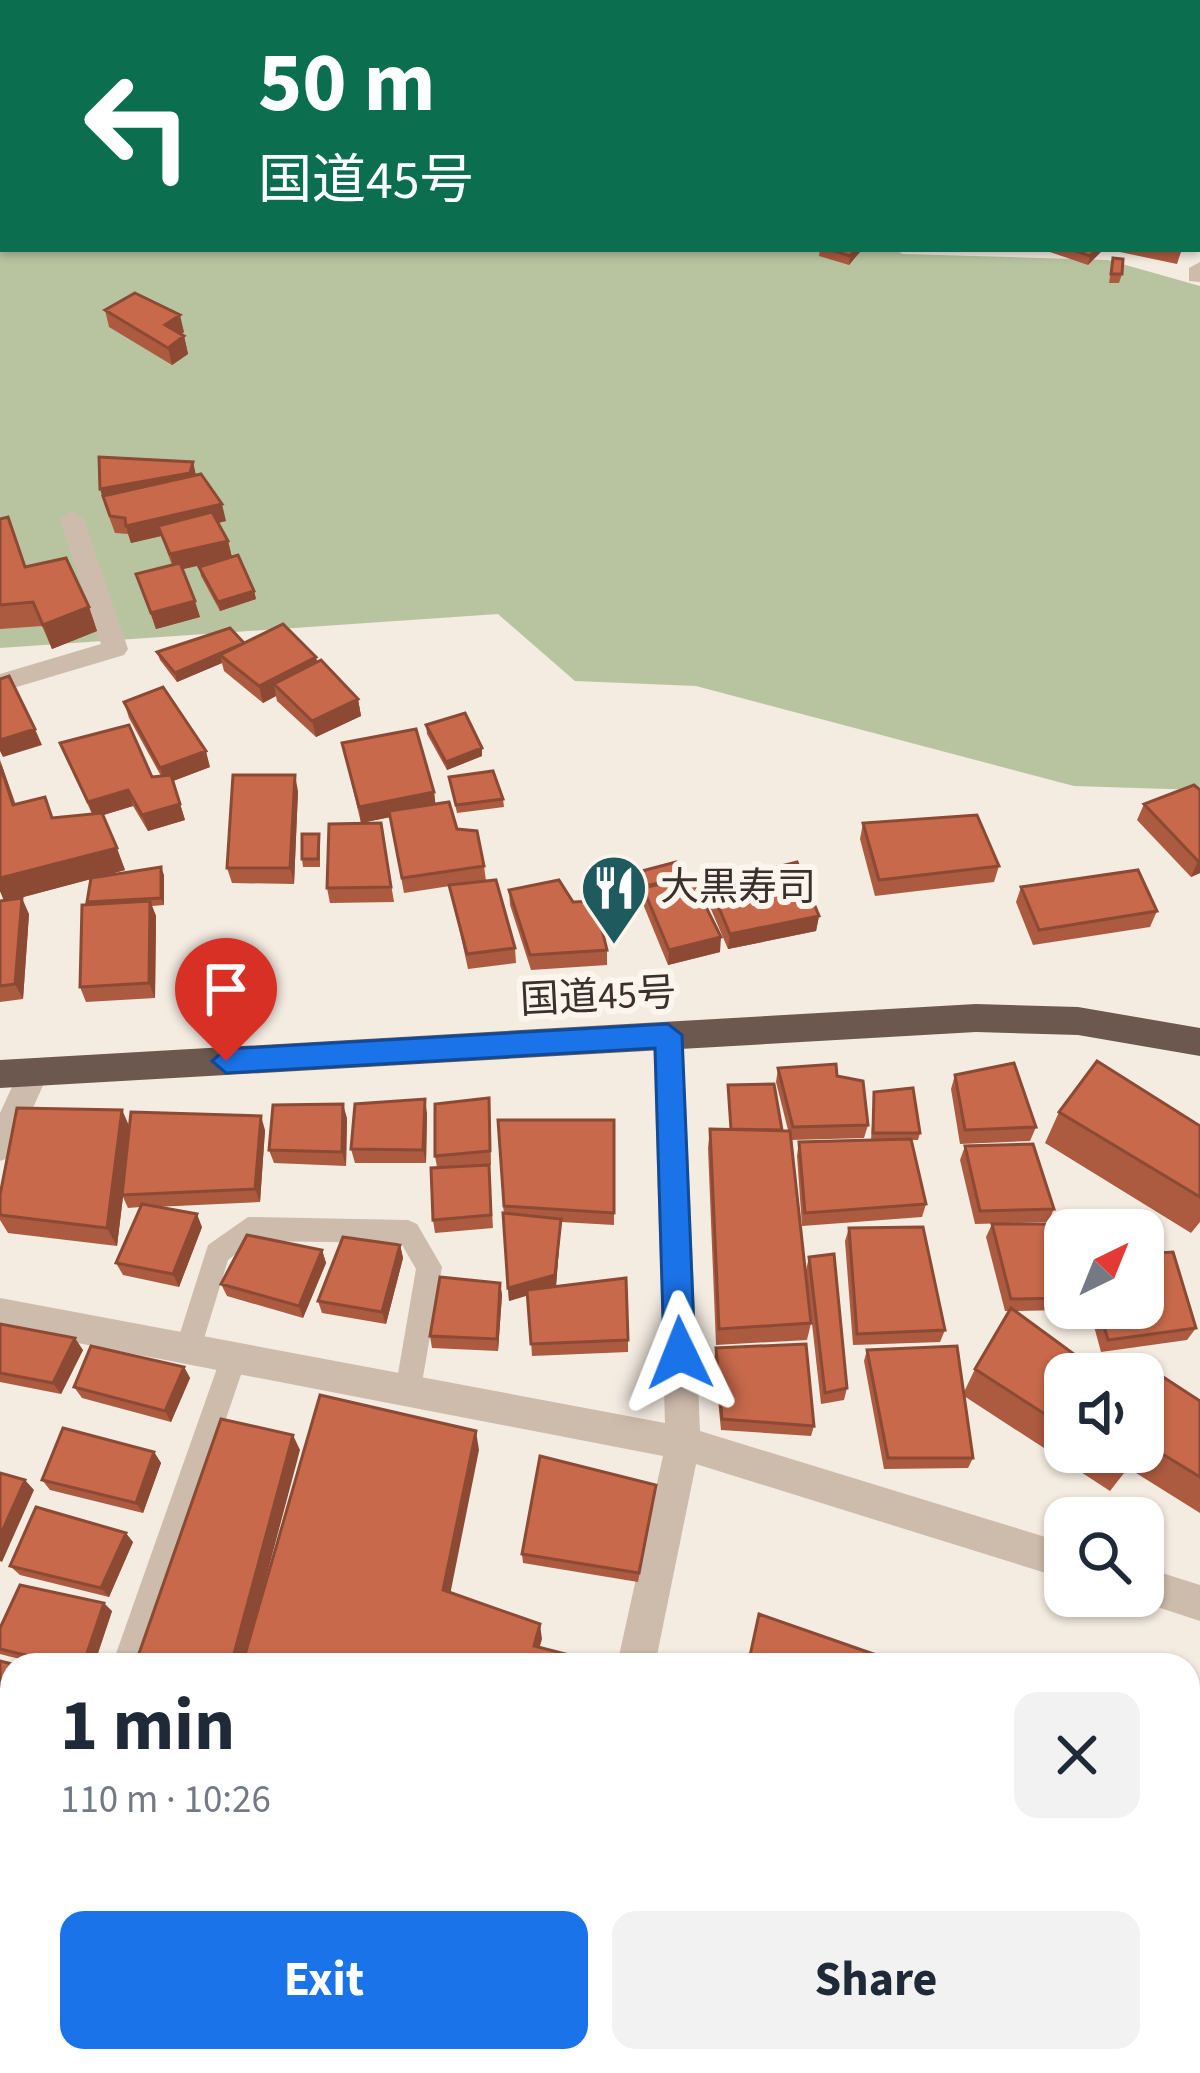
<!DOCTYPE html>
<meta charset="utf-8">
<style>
body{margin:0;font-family:"Source Sans 3","Noto Sans JP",sans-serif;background:#f2f2f3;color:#1f2937;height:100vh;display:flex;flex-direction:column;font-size:45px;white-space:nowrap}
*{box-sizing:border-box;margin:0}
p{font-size:39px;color:#747a83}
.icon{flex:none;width:66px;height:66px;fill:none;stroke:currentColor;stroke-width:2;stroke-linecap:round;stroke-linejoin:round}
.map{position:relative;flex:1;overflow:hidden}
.side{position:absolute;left:0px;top:1653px;width:1200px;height:420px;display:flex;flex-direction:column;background:#fff;border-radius:36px 36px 0 0;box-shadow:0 3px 9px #0004}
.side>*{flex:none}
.banner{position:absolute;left:0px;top:0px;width:1200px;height:252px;box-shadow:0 3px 9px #0004;background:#0b6e4f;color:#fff;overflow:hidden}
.needle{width:78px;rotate:43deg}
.tools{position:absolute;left:1044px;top:1209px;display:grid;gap:24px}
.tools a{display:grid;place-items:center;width:120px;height:120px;border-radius:24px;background:#fff;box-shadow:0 3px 9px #0004;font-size:60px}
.pin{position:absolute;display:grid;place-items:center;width:102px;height:102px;color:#fff;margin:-123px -51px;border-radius:50% 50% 50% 0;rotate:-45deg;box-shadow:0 0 12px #0007}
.pin .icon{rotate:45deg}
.me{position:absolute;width:132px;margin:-66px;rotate:358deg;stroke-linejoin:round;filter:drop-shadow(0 0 9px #0008)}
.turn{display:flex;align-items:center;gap:42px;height:252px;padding:0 60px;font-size:54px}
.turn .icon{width:156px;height:156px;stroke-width:2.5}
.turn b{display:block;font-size:84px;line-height:102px}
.round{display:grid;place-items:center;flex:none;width:126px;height:126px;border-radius:24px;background:#f2f2f3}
.head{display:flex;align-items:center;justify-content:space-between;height:204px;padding:0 60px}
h1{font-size:72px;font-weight:700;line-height:90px}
.cta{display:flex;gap:24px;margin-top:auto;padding:24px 60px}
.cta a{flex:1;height:138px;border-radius:24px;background:#1a73e8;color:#fff;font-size:48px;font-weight:700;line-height:138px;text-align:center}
.cta a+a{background:#f2f2f3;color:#1f2937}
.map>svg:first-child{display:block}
.green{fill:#b8c4a0}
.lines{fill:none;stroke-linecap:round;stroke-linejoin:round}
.service{fill:#cdbbac;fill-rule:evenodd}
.minor{fill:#cdbbac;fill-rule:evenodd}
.tertiary{fill:#cdbbac;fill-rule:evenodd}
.trunk{fill:#6c584f;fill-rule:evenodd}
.wall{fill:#ac5a40}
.shaded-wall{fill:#8c4a34}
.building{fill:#c8694b;stroke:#8c4a34;stroke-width:3}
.route{fill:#1a73e8;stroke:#114b97;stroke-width:3}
.labels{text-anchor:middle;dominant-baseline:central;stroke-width:12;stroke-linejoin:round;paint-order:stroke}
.poi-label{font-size:39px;fill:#3b302b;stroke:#fbf5ee;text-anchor:start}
.street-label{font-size:39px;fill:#3b302b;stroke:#fbf5ee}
</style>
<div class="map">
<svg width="1200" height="2073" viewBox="0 0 1200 2073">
<rect width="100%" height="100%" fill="#f4ebe1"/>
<path class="green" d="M0 0 464 3H3V249H893L903 254 1108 260 1200 286V790L1074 786 696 686 575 681 498 614 0 648Z"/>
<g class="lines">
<path class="service" d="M248 1217 408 1220 417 1224 442 1267 419 1400 409 1404 399 1400 395 1391 416 1269 401 1243 253 1241 228 1260 198 1358 188 1362 178 1358 175 1349 208 1245Z
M234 1344 244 1348 247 1357 142 1665H112L221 1357 224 1348Z"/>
<path class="minor" d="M1200 262V282L1189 281V268Z
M72 511 84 519 128 649 124 655 0 692V674L101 644 60 519Z
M668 1022 679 1026 683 1035 700 1431 1065 1543V1579L696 1464 655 1665H617L663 1456 0 1328V1298L665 1423 653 1035 657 1026Z
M34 1059 45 1063 49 1072 11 1157 0 1161V1113L23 1063Z
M1143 1567 1200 1585V1621L1130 1598 1143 1596Z
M0 1836 12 1838V1878L0 1876Z
M535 2061H577L575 2073H533Z
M729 2061H799L804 2073H734Z"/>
<path class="tertiary" d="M657 0H684L686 3H659Z
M1197 178 1200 179V191L1197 190Z"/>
<path class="trunk" d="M976 1004 1078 1007 1200 1028V1056L1078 1035 976 1032 0 1088V1060Z"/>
</g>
<path class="wall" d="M1200 2V50H1197V3Z
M1197 77 1200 78V154H1197Z
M820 249H861L849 265 819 256Z
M1101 249 1088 265 1044 250Z
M1121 249H1182L1177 264 1120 252Z
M1113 258 1122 274 1119 283H1109Z
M105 310 184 332 181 334 184 336 188 354 172 365 109 327Z
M196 475 226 521 218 523 228 541 232 557 254 591 256 599 220 611 201 576 199 567 219 561 182 569 200 617 156 629 136 574 172 565 161 536 131 543 128 534 115 533 105 506Z
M0 519 26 567 89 607 97 631 52 649 42 626 0 629Z
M244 643 316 657 317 662 358 699 361 716 316 737 277 701 276 696 263 703 224 671 222 663 177 682 160 660 157 652Z
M124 702 210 767 173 781 185 820 148 831 133 806 103 815 125 870 104 876 164 875V905L152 906 156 916 155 998 86 1002 80 987 91 879 15 899 29 914 23 999 0 1002V901H4L0 891V760L16 805 53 818 92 814 60 743 152 777 161 776 129 718Z
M426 725 482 756 447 770 427 734Z
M342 743 434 792 435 804 484 866 486 881 515 948 516 963 468 969 450 886 404 893 390 817 361 823Z
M449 777 503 799 504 807 457 813Z
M1200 790V873L1191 877 1137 820 1144 804Z
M298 791 294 884 232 883 227 868Z
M381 823 394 902 330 903 327 888Z
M863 823 999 866 994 882 875 896 860 839Z
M320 842V867H303L302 859Z
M638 872 720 952 668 965 643 904V891L638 880Z
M709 884 819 916 816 931 728 949 707 900Z
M1021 887 1157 911 1150 927 1033 945 1016 902Z
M509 890 573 902 607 950V965L531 970 510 905Z
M778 1068 837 1076 868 1125 864 1138 791 1140 811 1323 807 1340 716 1345 708 1148 710 1129H730L728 1085 782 1130H788L776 1082Z
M955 1075 1036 1127 1030 1141 960 1144 951 1089Z
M874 1092 920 1133 918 1140H911L926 1204 922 1217 802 1226 797 1156 799 1142 871 1140Z
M122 1110 129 1127 265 1130 260 1202 155 1207 202 1227 179 1287 123 1275 116 1263 140 1207 128 1208 123 1197 117 1246 8 1233 0 1220V1195Z
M490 1112 491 1165H483H489L493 1228 435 1233 433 1220 437 1167 435 1156Z
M1059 1112 1200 1126V1222L1191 1233 1045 1143Z
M427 1113 426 1163H355L351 1149Z
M347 1118 346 1166 274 1163 269 1150Z
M498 1120H614V1225L561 1222 556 1286 628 1340V1352L532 1356 528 1295 509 1301Z
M965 1146 1054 1209 1048 1222 975 1224 960 1160Z
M992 1224 1065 1253V1308H1069L1068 1310 1015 1311 1065 1374V1452H1143V1386L1154 1371 1200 1401V1513L1128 1468 1110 1491 964 1396 973 1458 968 1468 884 1469 864 1361 867 1350 964 1392 975 1369 1010 1311H1005L986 1237Z
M849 1228 945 1330 940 1342 853 1345 845 1241Z
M400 1245 403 1258 386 1324 322 1313 318 1301Z
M322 1250 326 1263 303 1318 227 1296 221 1284Z
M809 1257 847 1388 844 1400 821 1404 806 1270Z
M500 1283 502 1295 498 1351 432 1348 430 1336Z
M1089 1308H1143L1196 1328 1187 1340 1101 1352Z
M0 1324 83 1350 61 1394 0 1382Z
M716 1348 814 1426 811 1436 721 1430 714 1359Z
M184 1367 190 1378 171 1422 82 1398 74 1387Z
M154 1452 161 1463 143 1513 50 1490 42 1480Z
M656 1485 638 1582 523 1563 522 1554Z
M133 1542 109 1597 20 1575 10 1566Z
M112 1611 94 1665H43L0 1654V1628Z
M0 1661 12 1665V1732L0 1729Z
M1188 1765 1200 1769V1955L1188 1950Z
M810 2061H964L962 2073H843Z"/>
<path class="shaded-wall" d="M856 249H861V251L849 265 850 256Z
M1097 249H1101V252L1088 265 1090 256Z
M180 315 184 332 169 342 165 325Z
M184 336 188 354 172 365 168 348Z
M193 462 197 479 195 490 105 506 100 489Z
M222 504 226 521 162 536 158 526 161 536 131 543 126 526Z
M228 541 232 558 175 571 170 554Z
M254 591 256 599 220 611 218 602Z
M195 601 200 617 156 629 151 613Z
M89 607 97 631 52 649 43 625Z
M220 655 222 663 177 682 175 673Z
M316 657 319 673 274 684 276 696 263 703 259 686Z
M358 699 361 716 316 737 312 721Z
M35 729 42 745 3 757 0 751V740Z
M482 748V756L447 770 446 762Z
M206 751 210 767 173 781 185 820 148 831 142 815 165 784 160 768Z
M0 760 23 828 13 805Z
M295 775 298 791 294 884 290 868Z
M128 790 133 806 94 818 88 802Z
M434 792 436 808 361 823 359 807Z
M117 848 125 870 5 902 0 891V878Z
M1198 861H1200V873L1191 877Z
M161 867 164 875V905L161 898Z
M22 898 29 914 23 999 15 984Z
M150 901 156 916 155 998 149 983Z
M819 916 816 931 728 949 730 934Z
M721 937 720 952 668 965 669 950Z
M425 1099 427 1113 426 1163 423 1150Z
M343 1104 347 1118 346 1166 342 1152Z
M122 1110 131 1130 117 1246 107 1228Z
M261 1116 265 1130 260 1202 255 1189Z
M197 1214 202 1227 179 1287 173 1274Z
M561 1219 556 1287 509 1301 508 1288Z
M400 1245 403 1258 386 1324 382 1312Z
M322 1250 326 1263 303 1318 299 1306Z
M500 1283 502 1295 498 1351 497 1339Z
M75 1338 83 1350 61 1394 53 1383Z
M184 1367 190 1378 171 1422 165 1411Z
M476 1431 479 1450 448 1605 443 1590Z
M293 1435 300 1450 243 1665H231Z
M154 1452 161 1463 143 1513 136 1503Z
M25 1480 34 1490 2 1562 0 1561V1536Z
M126 1533 133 1542 109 1597 101 1588Z
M104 1603 112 1611 94 1665H83Z
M540 1624 542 1639 536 1660 534 1646Z
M256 2061H265L261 2073H252Z"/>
<path class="building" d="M554 0H602L598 3H551Z
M810 0H851L860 1 859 3H809Z
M1111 0H1136L1145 3H1108Z
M1148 0H1180L1177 3H1155Z
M1196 1 1200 2V32H1197Z
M1197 77 1200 78V99H1197Z
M1197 114 1200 115V136L1197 135Z
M828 249H856L850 256Z
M1070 249H1097L1090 256Z
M1113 258 1123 259 1122 274H1111Z
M135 293 180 315 165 325 184 336 168 348 105 310Z
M99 457 193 462 190 473 100 489Z
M201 474 222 504 126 526 125 518 110 516 103 496Z
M212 512 228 541 170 554 158 526Z
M8 517 25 567 66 558 89 607 43 625 33 602 0 605V519Z
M238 555 254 591 218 602 199 567Z
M180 563 195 601 151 613 136 574Z
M283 624 316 657 259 686 220 655Z
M230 628 244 643 175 673 157 652Z
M321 660 358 699 312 721 274 684Z
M9 676 35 729 0 740V679Z
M163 687 206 751 160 768 124 702Z
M465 713 482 748 446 762 426 725Z
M129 725 152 777 171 775 180 804 142 815 128 790 88 802 60 743Z
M416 729 434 792 359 807 342 743Z
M0 765 13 805 45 797 52 818 102 813 117 848 0 878Z
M493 771 503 799 456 805 449 777Z
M233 775H295L290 868H227Z
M1194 785 1200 790V861H1198L1144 804Z
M449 802 457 829 477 831 484 866 402 878 389 811Z
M977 815 999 866 879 880 863 823Z
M381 823 391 887 327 888 329 824Z
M302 834H319L318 859H302Z
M676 862 684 878 645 886 638 872Z
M797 862 819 916 730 934 709 884Z
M161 867V898L87 902 91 878Z
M1138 870 1157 911 1039 930 1021 887Z
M691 877 721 937 669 950 643 888Z
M496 880 515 948 467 954 449 885Z
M559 880 573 902 595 901 607 950 530 955 509 890Z
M22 898 15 984 0 986V901Z
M150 901 149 983 80 987 82 905Z
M1097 1061 1200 1126V1197L1059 1112Z
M1014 1063 1036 1127 965 1130 955 1075Z
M836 1064 837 1076 863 1081 868 1125 793 1127 778 1068Z
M774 1084 782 1130 731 1129 728 1085Z
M913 1088 920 1133H873L874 1092Z
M489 1098 490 1151 435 1156V1104Z
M425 1099 423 1150 351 1149 355 1104Z
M343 1104 342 1152 269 1150 273 1105Z
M17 1108 122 1110 107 1228 0 1215V1195Z
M131 1112 261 1116 255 1189 122 1195Z
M498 1120H614V1213L504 1206Z
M710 1129 790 1131 811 1323 719 1329Z
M911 1139 926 1204 805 1213 799 1142Z
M1033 1144 1054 1209 980 1211 965 1146Z
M489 1165 491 1215 433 1220 431 1168Z
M142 1204 197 1214 173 1274 116 1263Z
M503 1213 561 1219 555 1275 508 1288Z
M992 1224H1059L1065 1253V1298L1011 1299Z
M923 1227 945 1330 857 1334 849 1228Z
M247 1235 322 1250 299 1306 221 1284Z
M343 1237 400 1245 382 1312 318 1301Z
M1173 1252 1196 1328 1108 1340 1099 1308H1143V1254Z
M834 1254 847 1388 825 1393 809 1257Z
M440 1277 500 1283 497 1339 430 1336Z
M626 1278 628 1340 531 1344 527 1290Z
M1011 1308 1101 1374H1065V1427L975 1369Z
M0 1324 75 1338 53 1383 0 1373Z
M806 1344 814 1426 722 1419 716 1348Z
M91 1346 184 1367 165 1411 74 1387Z
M957 1346 973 1458H888L867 1350Z
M1154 1371 1200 1401V1477L1143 1442V1389Z
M320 1395 476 1431 443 1590 540 1624 534 1646 589 1660 587 1665H242Z
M221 1419 293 1435 231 1665H135Z
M63 1428 154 1452 136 1503 42 1480Z
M1103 1452H1137L1128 1468Z
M540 1456 656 1485 639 1573 522 1554Z
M0 1473 25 1480 0 1536Z
M36 1507 126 1533 101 1588 10 1566Z
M20 1585 104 1603 83 1665H67L0 1649V1628Z
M759 1614 905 1665H748Z
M0 1661 16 1665H12V1727L0 1724Z
M0 1744 12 1747V1814L0 1811Z
M1188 1765 1200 1769V1942L1188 1938Z
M12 1926V2031L0 2029V1955Z
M0 2050 12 2053V2061H42L87 2073H0Z
M104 2061H146L143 2071Z
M157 2061H256L252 2073H152Z
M291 2061 331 2073H287Z
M818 2061H964L962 2073H851Z
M979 2066 997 2073H978Z"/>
<path class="route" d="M668 1024 682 1035 695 1353 690 1363 680 1367 669 1363 664 1353 655 1048 226 1073 212 1061 226 1049Z"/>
<defs>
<g id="restaurant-pin" transform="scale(3.45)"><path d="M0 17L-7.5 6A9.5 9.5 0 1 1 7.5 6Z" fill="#1f5a5e" stroke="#fbf5ee"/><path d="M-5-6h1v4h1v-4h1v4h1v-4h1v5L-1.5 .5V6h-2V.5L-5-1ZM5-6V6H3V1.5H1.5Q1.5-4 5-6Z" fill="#fff"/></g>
</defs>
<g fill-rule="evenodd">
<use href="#restaurant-pin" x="614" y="888"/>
</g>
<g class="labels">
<g class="poi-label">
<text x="660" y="888">大黒寿司</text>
</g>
<g class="street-label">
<text transform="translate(598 997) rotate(-3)">国道45号</text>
</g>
</g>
</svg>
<div class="tools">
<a><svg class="needle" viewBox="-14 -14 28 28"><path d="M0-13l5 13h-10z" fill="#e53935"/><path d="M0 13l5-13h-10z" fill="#747a83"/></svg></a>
<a><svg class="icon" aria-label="sound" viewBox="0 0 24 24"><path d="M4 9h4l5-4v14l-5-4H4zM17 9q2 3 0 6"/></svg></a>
<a><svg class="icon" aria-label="search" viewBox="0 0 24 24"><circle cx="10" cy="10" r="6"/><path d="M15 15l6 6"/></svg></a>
</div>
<div class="pin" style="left:226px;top:1061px;background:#d93025"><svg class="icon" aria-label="arrive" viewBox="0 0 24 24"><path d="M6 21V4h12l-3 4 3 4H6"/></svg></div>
<svg class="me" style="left:680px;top:1353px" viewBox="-20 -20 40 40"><path d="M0-17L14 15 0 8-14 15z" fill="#1a73e8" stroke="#fff" stroke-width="4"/></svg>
<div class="banner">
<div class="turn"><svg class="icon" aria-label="left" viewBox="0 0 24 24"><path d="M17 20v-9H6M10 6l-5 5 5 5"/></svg><div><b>50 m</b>国道45号</div></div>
</div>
<section class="side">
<div class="head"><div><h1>1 min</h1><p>110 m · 10:26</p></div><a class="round"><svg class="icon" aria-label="close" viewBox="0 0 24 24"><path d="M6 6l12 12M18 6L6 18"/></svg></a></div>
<div class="cta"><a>Exit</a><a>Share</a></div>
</section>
</div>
